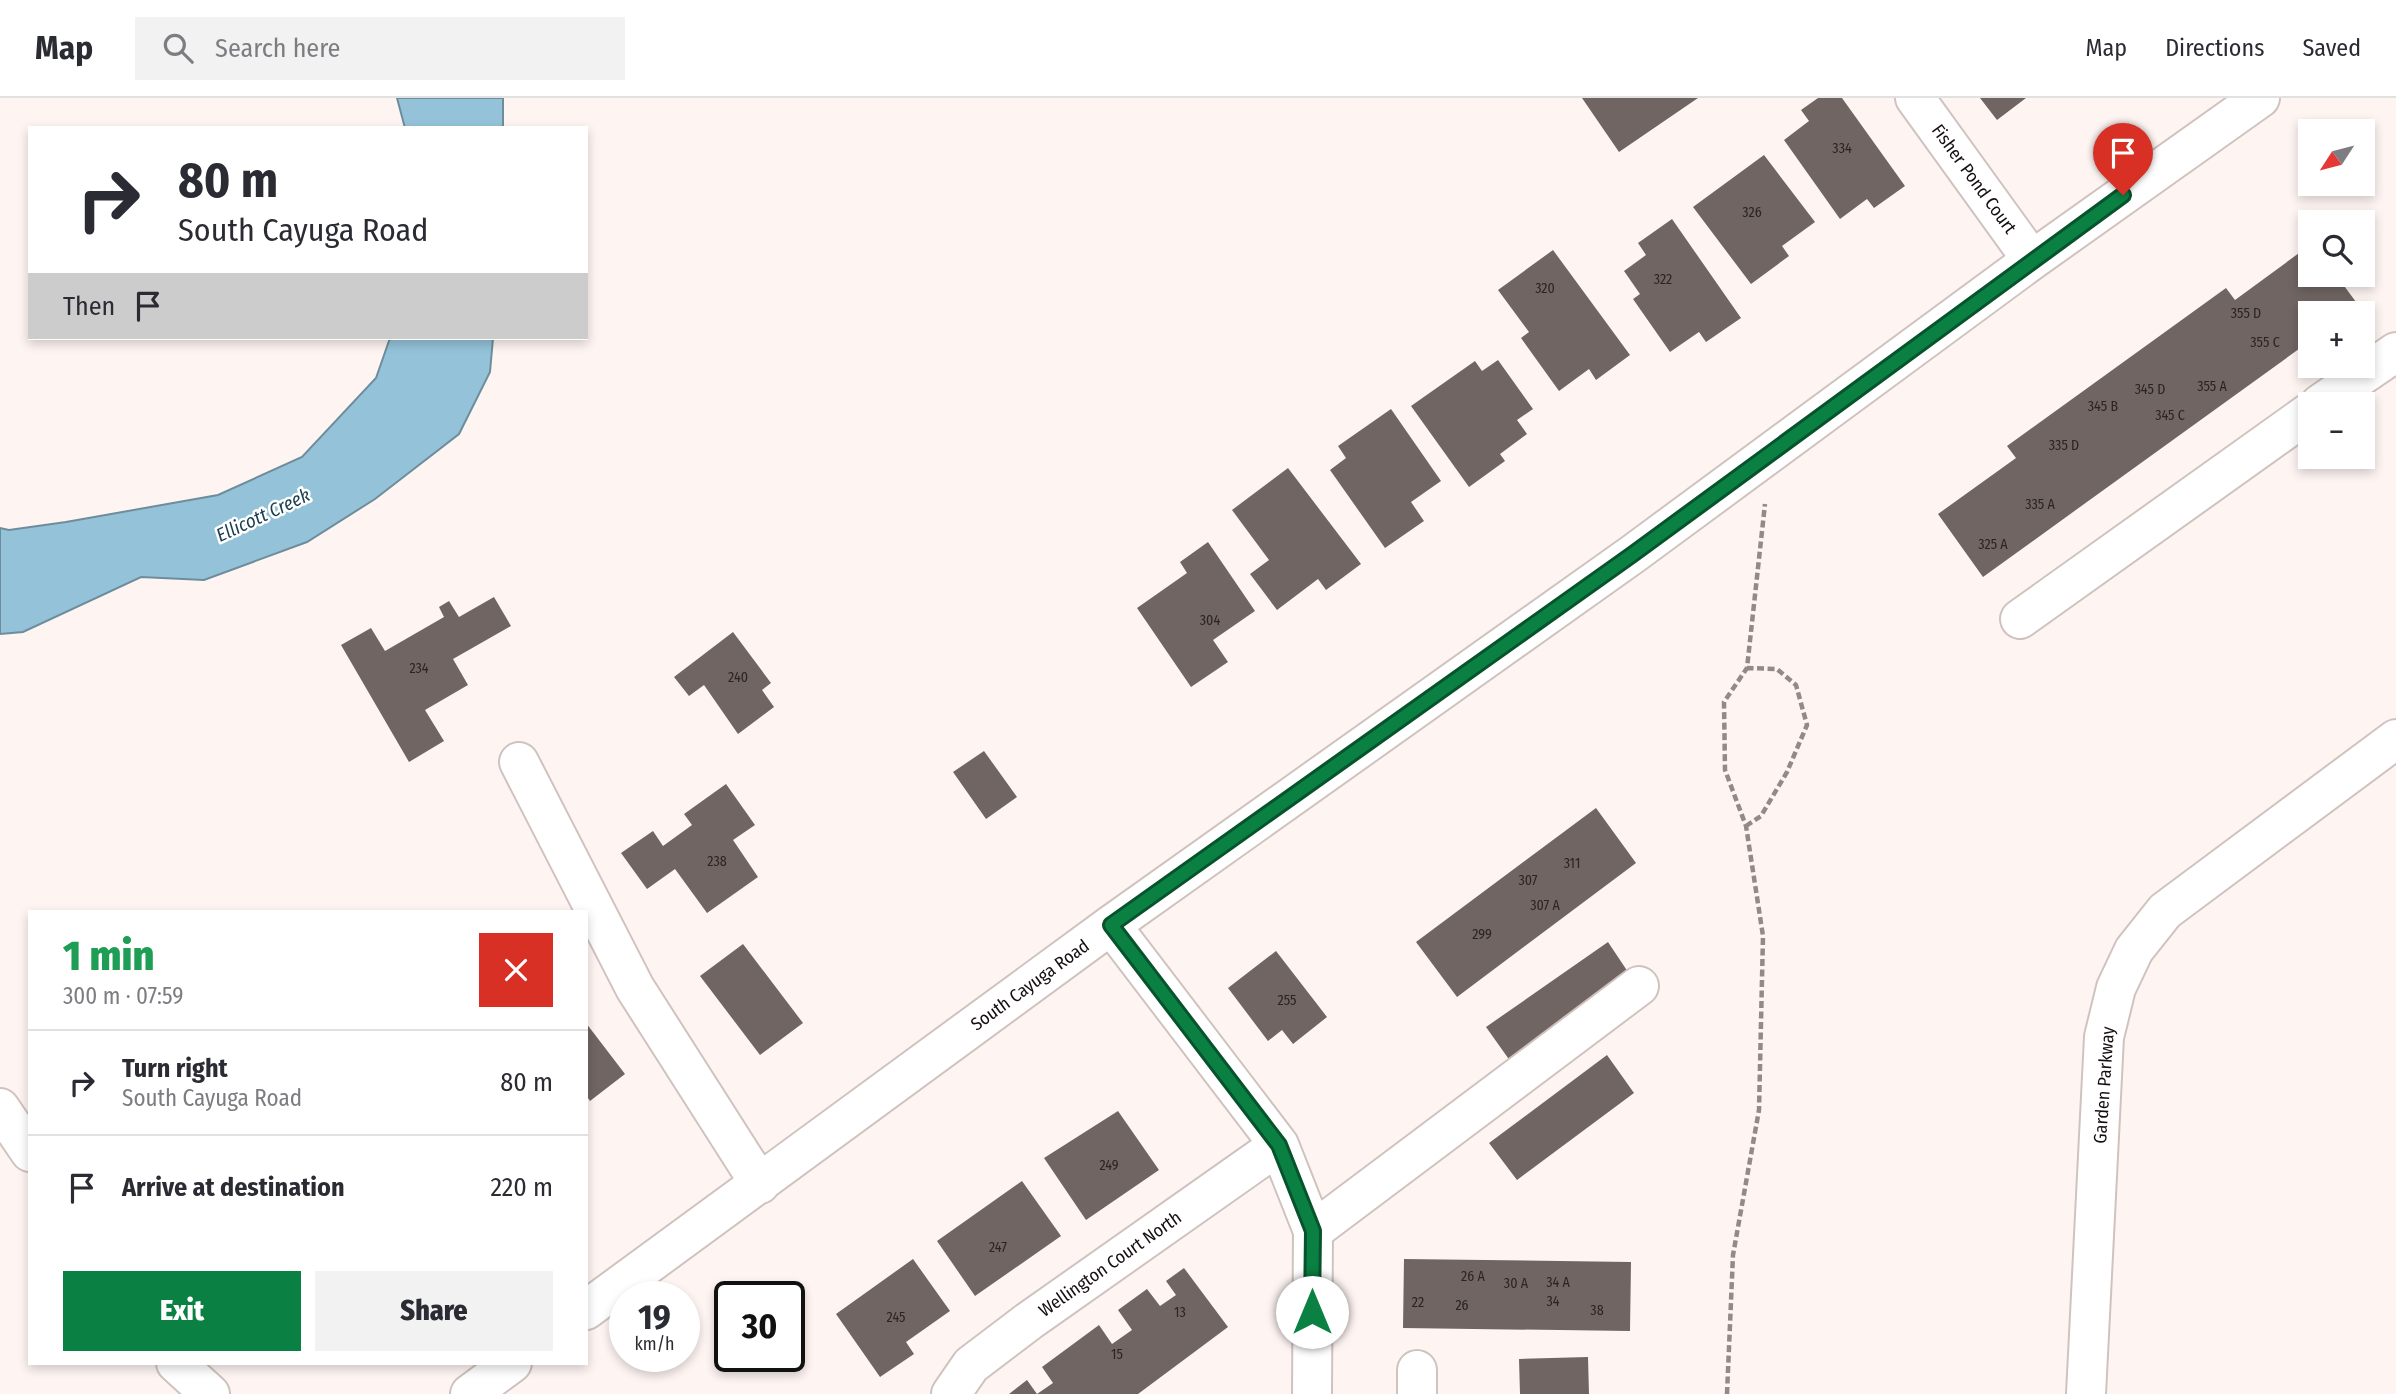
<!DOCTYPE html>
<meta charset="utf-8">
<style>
body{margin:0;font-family:"Fira Sans Condensed",sans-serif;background:#f2f2f3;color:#2b2b33;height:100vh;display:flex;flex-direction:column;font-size:26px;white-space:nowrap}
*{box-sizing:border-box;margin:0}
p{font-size:23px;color:#7c7c81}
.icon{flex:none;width:38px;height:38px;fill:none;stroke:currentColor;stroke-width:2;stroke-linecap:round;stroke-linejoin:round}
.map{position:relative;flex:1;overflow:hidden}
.details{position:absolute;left:28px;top:812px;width:560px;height:455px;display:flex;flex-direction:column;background:#fff;border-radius:0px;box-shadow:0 4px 10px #0003}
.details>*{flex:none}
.guide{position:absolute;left:28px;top:28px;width:560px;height:214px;border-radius:0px;box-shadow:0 4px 10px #0003;background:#fff;color:#2b2b33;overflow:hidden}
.needle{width:46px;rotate:234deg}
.fabs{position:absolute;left:2298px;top:21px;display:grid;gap:14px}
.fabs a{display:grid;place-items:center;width:77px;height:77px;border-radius:0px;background:#fff;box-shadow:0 4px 10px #0003;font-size:35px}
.speed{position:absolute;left:609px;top:1183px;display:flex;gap:14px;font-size:35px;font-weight:700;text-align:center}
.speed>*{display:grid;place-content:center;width:91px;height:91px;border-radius:50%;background:#fff;box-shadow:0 4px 10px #0003;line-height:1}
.speed small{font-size:18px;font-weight:400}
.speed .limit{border:4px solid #111;border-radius:10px;background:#fff;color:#111}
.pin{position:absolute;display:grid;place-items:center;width:60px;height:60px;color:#fff;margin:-72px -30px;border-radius:50% 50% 50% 0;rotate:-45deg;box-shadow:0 0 7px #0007}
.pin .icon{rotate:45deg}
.me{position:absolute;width:77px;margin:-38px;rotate:0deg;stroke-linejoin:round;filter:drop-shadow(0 0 5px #0008)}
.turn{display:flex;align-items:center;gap:24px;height:147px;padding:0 35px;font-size:32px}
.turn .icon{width:91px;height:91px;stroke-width:2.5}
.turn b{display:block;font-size:49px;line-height:60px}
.then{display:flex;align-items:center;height:66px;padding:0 35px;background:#0003;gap:14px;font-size:26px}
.round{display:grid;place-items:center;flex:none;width:74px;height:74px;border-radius:0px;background:#f2f2f3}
.overview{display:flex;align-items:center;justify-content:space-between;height:119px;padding:0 35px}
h1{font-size:42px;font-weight:800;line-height:52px;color:#1e9e55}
.primary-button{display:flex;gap:14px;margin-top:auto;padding:14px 35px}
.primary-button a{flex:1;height:80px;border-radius:0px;background:#0b8043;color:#fff;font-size:28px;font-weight:800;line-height:80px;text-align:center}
.primary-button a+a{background:#f2f2f3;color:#2b2b33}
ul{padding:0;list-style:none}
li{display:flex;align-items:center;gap:21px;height:105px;padding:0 35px;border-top:2px solid #e1e1e2}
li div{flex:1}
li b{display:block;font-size:26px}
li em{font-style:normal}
header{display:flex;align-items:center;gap:42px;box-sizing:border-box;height:98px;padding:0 35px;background:#fff;border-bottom:2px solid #e1e1e2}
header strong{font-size:33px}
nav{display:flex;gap:38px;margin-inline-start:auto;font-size:24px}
.search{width:490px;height:63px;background:#f2f2f3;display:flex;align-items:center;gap:18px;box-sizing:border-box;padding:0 24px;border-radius:0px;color:#7c7c81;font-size:26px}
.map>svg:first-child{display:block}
.water{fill:#94c3d9;stroke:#6e8d9c;stroke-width:2}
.building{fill:#706562}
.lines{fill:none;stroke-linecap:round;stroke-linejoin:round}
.minor-casing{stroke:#d0c3bf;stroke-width:42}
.path{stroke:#918a88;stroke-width:4.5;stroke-dasharray:7 3.5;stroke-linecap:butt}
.minor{stroke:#fff;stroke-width:38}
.route-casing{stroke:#07532c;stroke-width:18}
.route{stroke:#0b8043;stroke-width:12}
.labels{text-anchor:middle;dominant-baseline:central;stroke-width:5;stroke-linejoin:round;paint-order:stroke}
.number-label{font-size:14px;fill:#2b2423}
.street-label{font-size:18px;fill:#140f0e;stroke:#fff}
.water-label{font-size:19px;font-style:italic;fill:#173e4f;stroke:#fff}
</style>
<header>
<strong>Map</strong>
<div class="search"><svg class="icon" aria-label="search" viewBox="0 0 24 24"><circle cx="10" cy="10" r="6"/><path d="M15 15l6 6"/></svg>Search here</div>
<nav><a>Map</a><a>Directions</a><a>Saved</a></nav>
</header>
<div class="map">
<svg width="2396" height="1296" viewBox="0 0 2396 1296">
<rect width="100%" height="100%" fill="#fef5f3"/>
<path class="water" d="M397 0H503V30H405Z
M390 240H493L490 274 459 336 375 401 307 444 204 482 141 479 23 534 0 536V430L9 432 66 424 218 397 302 359 376 280Z"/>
<path class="building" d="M1582 0H1698L1619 54Z
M1818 0H1842L1905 88 1874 110 1867 101 1840 121 1784 42 1809 23 1801 12Z
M1980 0H2026L1997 22Z
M1764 57 1815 124 1782 148 1789 158 1751 186 1693 109Z
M1672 121 1741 220 1706 244 1699 234 1670 254 1633 201 1640 196 1624 173 1646 157 1638 145Z
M2310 147V177H2336L2359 208 2348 215H2310V243L1983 479 1938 416 2016 360 2007 348 2226 190 2235 202Z
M1553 152 1630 257 1596 282 1589 271 1559 293 1521 240 1529 234 1498 192Z
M1498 262 1533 311 1517 322 1527 336 1500 356 1505 363 1469 389 1411 308 1475 263 1482 273Z
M1391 311 1441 383 1411 404 1424 423 1385 450 1330 372 1346 360 1338 348Z
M1288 370 1361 466 1326 492 1318 481 1277 512 1250 476 1269 462 1232 412Z
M1208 444 1255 513 1213 542 1228 564 1191 589 1137 510 1187 475 1180 464Z
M494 499 511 528 453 561 468 587 425 612 444 643 409 664 341 547 371 530 385 553 444 519 439 509 449 503 459 519Z
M733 534 771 585 762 592 774 609 738 636 704 587 689 598 674 579Z
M984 653 1017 699 986 721 953 674Z
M726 686 755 727 733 742 758 779 707 815 675 771 647 791 621 755 653 733 663 748 692 727 684 716Z
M1596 710 1636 765 1457 899 1416 844Z
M1608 844 1634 883 1513 967 1486 929Z
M743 846 803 925 760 957 700 878Z
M1276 853 1327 919 1293 946 1282 932 1268 943 1228 890Z
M586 925 625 976 590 1003 586 997Z
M1607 957 1634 995 1517 1082 1489 1045Z
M1118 1013 1159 1072 1086 1122 1044 1060Z
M1022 1083 1061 1138 975 1198 937 1143Z
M913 1161 950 1213 906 1244 914 1256 880 1279 836 1216Z
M1404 1161 1631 1164 1630 1233 1403 1230Z
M1184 1170 1228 1229 1138 1296H1009L1027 1282 1037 1296 1053 1285 1042 1269 1099 1227 1112 1246 1132 1232 1118 1212 1147 1191 1160 1208 1176 1197 1166 1183Z
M1588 1259 1589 1296H1520L1519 1261Z"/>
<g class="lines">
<g class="minor-casing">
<path id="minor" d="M1915 0 2032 162
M2320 306 2396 254
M2020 521 2310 314
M519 664 635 890 760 1086
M1111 827 1279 1047 1313 1133 1312 1296
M0 1010 30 1054
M1313 1133 1639 888
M586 1212 1111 827 1633 456 2032 162 2260 0
M176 1265 210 1296
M470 1296 512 1265
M951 1296 971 1267 1029 1223 1279 1047
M1417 1296V1272
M2086 1296 2104 939 2116 890 2134 852 2165 813 2396 641"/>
</g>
<path class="path" d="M1746 728 1761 718 1787 674 1807 627 1796 587 1777 571 1747 570
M1727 1296 1733 1157 1759 1012 1763 838 1746 728 1725 672 1724 604 1747 570 1765 406"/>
<use href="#minor" class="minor"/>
</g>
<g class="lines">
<g class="route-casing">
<path id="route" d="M1312 1214 1313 1133 1279 1047 1111 827 1633 456 2123 97"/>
</g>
<use href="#route" class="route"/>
</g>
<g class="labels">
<g class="number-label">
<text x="1842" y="50">334</text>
<text x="1752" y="114">326</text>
<text x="1663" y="181">322</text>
<text x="1545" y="190">320</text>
<text x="2246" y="215">355 D</text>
<text x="2265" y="244">355 C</text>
<text x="2212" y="288">355 A</text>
<text x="2150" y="291">345 D</text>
<text x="2103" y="308">345 B</text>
<text x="2170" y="317">345 C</text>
<text x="2064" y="347">335 D</text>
<text x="2040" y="406">335 A</text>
<text x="1993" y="446">325 A</text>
<text x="1210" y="522">304</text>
<text x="419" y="570">234</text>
<text x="738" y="579">240</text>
<text x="717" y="763">238</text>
<text x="1572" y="765">311</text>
<text x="1528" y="782">307</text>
<text x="1545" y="807">307 A</text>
<text x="1482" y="836">299</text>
<text x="1287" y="902">255</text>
<text x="1109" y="1067">249</text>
<text x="998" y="1149">247</text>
<text x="1473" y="1178">26 A</text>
<text x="1558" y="1184">34 A</text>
<text x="1516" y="1185">30 A</text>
<text x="1553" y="1203">34</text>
<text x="1418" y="1204">22</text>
<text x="1462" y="1207">26</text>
<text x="1597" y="1212">38</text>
<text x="1180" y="1214">13</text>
<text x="896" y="1219">245</text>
<text x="1117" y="1256">15</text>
</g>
<g class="street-label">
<text transform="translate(1974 81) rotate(54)">Fisher Pond Court</text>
<text transform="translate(1030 887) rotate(-36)">South Cayuga Road</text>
<text transform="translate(2104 987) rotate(-86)">Garden Parkway</text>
<text transform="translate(1110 1166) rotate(-35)">Wellington Court North</text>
</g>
<g class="water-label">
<text transform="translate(263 417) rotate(-25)">Ellicott Creek</text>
</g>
</g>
</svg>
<div class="fabs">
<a><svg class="needle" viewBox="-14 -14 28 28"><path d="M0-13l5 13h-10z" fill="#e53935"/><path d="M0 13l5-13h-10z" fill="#7c7c81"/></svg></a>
<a><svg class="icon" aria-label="search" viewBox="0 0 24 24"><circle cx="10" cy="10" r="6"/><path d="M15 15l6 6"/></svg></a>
<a>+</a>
<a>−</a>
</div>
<div class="speed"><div>19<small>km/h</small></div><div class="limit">30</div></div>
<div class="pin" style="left:2123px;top:97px;background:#d93025"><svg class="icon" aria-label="arrive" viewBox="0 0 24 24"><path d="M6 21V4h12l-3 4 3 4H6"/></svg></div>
<svg class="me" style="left:1312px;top:1214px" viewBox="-20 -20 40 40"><circle r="19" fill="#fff"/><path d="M0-13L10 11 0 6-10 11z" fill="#0b8043"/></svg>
<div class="guide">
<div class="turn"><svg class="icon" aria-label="right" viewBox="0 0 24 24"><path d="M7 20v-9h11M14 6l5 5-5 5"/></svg><div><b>80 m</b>South Cayuga Road</div></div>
<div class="then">Then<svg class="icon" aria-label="arrive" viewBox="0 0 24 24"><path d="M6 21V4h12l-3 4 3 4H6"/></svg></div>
</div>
<section class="details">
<div class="overview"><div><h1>1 min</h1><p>300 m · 07:59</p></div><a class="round" style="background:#d93025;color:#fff"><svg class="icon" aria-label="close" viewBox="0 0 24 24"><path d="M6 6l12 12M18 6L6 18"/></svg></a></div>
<ul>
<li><svg class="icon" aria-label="right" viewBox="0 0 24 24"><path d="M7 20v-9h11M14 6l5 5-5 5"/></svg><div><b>Turn right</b><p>South Cayuga Road</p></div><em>80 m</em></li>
<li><svg class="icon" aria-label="arrive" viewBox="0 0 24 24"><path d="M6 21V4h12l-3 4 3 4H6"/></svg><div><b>Arrive at destination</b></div><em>220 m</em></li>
</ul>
<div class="primary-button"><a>Exit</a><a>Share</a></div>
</section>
</div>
